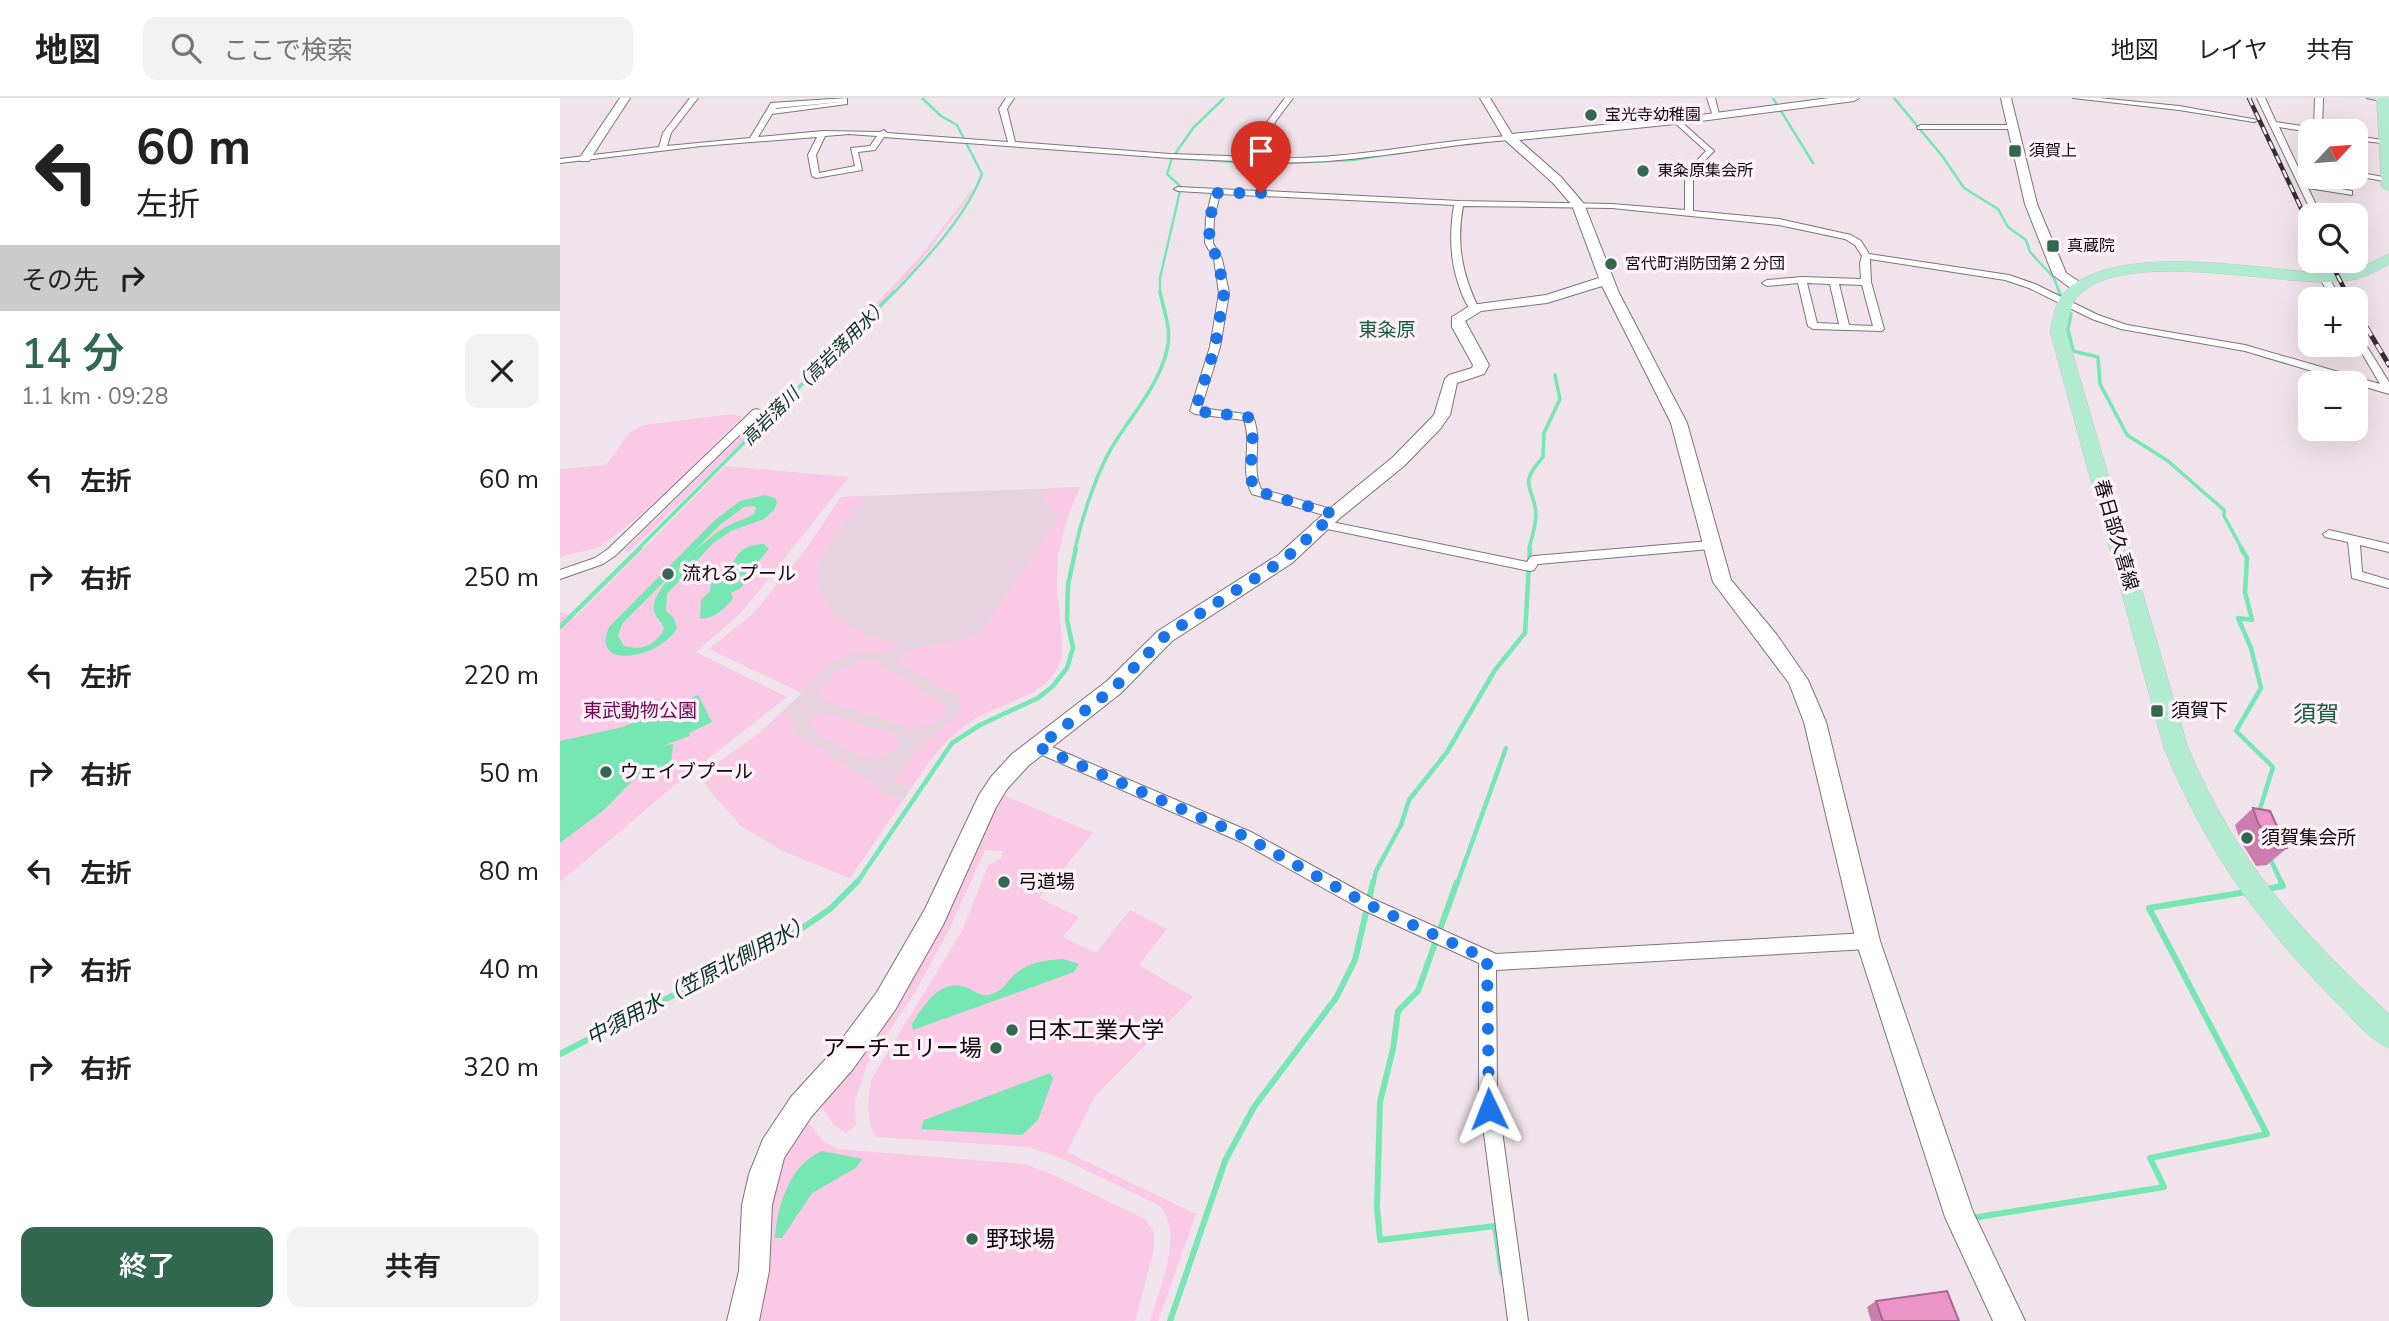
<!DOCTYPE html>
<html lang="ja">
<meta charset="utf-8">
<style>
body{margin:0;font-family:"Nunito Sans","Noto Sans JP",sans-serif;background:#f2f2f2;color:#222;height:100vh;display:flex;flex-direction:column;font-size:26px;white-space:nowrap}
*{box-sizing:border-box;margin:0}
p{font-size:23px;color:#767676}
.icon{flex:none;width:38px;height:38px;fill:none;stroke:currentColor;stroke-width:2;stroke-linecap:round;stroke-linejoin:round}
.map{position:relative;flex:1;overflow:hidden}
.sheet{display:flex;flex-direction:column;background:#fff;width:560px}
.sheet>*{flex:none}
.hud{background:#fff;color:#222;overflow:hidden}
.needle{width:46px;rotate:64deg}
.fabs{position:absolute;left:1738px;top:21px;display:grid;gap:14px}
.fabs a{display:grid;place-items:center;width:70px;height:70px;border-radius:14px;background:#fff;box-shadow:0 7px 28px #0002;font-size:35px}
.pin{position:absolute;display:grid;place-items:center;width:60px;height:60px;color:#fff;margin:-72px -30px;border-radius:50% 50% 50% 0;rotate:-45deg;box-shadow:0 0 7px #0007}
.pin .icon{rotate:45deg}
.me{position:absolute;width:77px;margin:-38px;rotate:358deg;stroke-linejoin:round;filter:drop-shadow(0 0 5px #0008)}
.turn{display:flex;align-items:center;gap:24px;height:147px;padding:0 21px;font-size:32px}
.turn .icon{width:91px;height:91px;stroke-width:2.5}
.turn b{display:block;font-size:49px;line-height:60px}
.then{display:flex;align-items:center;height:66px;padding:0 21px;background:#0003;gap:14px;font-size:26px}
.round{display:grid;place-items:center;flex:none;width:74px;height:74px;border-radius:14px;background:#f2f2f2}
.overview{display:flex;align-items:center;justify-content:space-between;height:119px;padding:0 21px}
h1{font-size:42px;font-weight:600;line-height:52px;color:#31684f}
.cta{display:flex;gap:14px;margin-top:auto;padding:14px 21px}
.cta a{flex:1;height:80px;border-radius:14px;background:#31684f;color:#fff;font-size:28px;font-weight:600;line-height:80px;text-align:center}
.cta a+a{background:#f2f2f2;color:#222}
ul{padding:0;list-style:none}
li{display:flex;align-items:center;gap:21px;height:98px;padding:0 21px}
li div{flex:1}
li b{display:block;font-size:26px}
li em{font-style:normal}
header{display:flex;align-items:center;gap:42px;box-sizing:border-box;height:98px;padding:0 35px;background:#fff;border-bottom:2px solid #e0e0e0}
header strong{font-size:33px}
nav{display:flex;gap:38px;margin-inline-start:auto;font-size:24px}
.search{width:490px;height:63px;background:#f2f2f2;display:flex;align-items:center;gap:18px;box-sizing:border-box;padding:0 24px;border-radius:14px;color:#767676;font-size:26px}
main{display:flex;flex:1;min-height:0}
.map>svg:first-child{display:block}
.built{fill:#e7d3de}
.green{fill:#fac9e5}
.water{fill:#76e6b3;fill-rule:evenodd}
.lines{fill:none;stroke-linecap:round;stroke-linejoin:round}
.stream-far3{stroke:#76e6b3;stroke-width:2.5}
.stream-far2{stroke:#76e6b3;stroke-width:3.5}
.stream-far1{stroke:#76e6b3;stroke-width:4.5}
.stream{stroke:#76e6b3;stroke-width:6}
.street-casing{stroke:#7f737a;stroke-width:2}
.secondary-casing{stroke:#7f737a;stroke-width:2}
.primary-casing{stroke:#c5c4c5;stroke-width:1}
.street{fill:#fff;fill-rule:evenodd}
.secondary{fill:#fff;fill-rule:evenodd}
.primary{fill:#b2ecd0;fill-rule:evenodd}
.rail-far1-casing{stroke:#342f32;stroke-width:4.5}
.rail-casing{stroke:#342f32;stroke-width:5}
.rail-far1{stroke:#fef1f8;stroke-width:2.5;stroke-dasharray:8;stroke-linecap:butt}
.rail{stroke:#fef1f8;stroke-width:3.5;stroke-dasharray:10;stroke-linecap:butt}
.wall{fill:#cb7eae}
.building{fill:#ec93ca;stroke:#a5678d;stroke-width:2}
.route{stroke:#1a73e8;stroke-width:12;stroke-dasharray:0 21.6}
.poi-dot{fill:#31684f;stroke:#fef1f8;stroke-width:2.5}
.labels{text-anchor:middle;dominant-baseline:central;stroke-width:7;stroke-linejoin:round;paint-order:stroke}
.far-poi-label{font-size:16px;fill:#0e0a0c;stroke:#fef1f8;text-anchor:start}
.far-water-label{font-size:18px;font-style:italic;fill:#043724;stroke:#fef1f8}
.far-quarter-label{font-size:19px;fill:#1a5c41;stroke:#fef1f8}
.street-label{font-size:19px;fill:#0e0a0c;stroke:#fef1f8}
.poi-label{font-size:19px;fill:#0e0a0c;stroke:#fef1f8;text-anchor:start}
.park-label{font-size:19px;fill:#730356;stroke:#fef1f8}
.water-label{font-size:21px;font-style:italic;fill:#043724;stroke:#fef1f8}
.quarter-label{font-size:23px;fill:#1a5c41;stroke:#fef1f8}
.near-poi-label{font-size:23px;fill:#0e0a0c;stroke:#fef1f8;text-anchor:start}
</style>
<header>
<strong>地図</strong>
<div class="search"><svg class="icon" aria-label="search" viewBox="0 0 24 24"><circle cx="10" cy="10" r="6"/><path d="M15 15l6 6"/></svg>ここで検索</div>
<nav><a>地図</a><a>レイヤ</a><a>共有</a></nav>
</header>
<main>
<section class="sheet">
<div class="hud">
<div class="turn"><svg class="icon" aria-label="left" viewBox="0 0 24 24"><path d="M17 20v-9H6M10 6l-5 5 5 5"/></svg><div><b>60 m</b>左折</div></div>
<div class="then">その先<svg class="icon" aria-label="right" viewBox="0 0 24 24"><path d="M7 20v-9h11M14 6l5 5-5 5"/></svg></div>
</div>
<div class="overview"><div><h1>14 分</h1><p>1.1 km · 09:28</p></div><a class="round"><svg class="icon" aria-label="close" viewBox="0 0 24 24"><path d="M6 6l12 12M18 6L6 18"/></svg></a></div>
<ul>
<li><svg class="icon" aria-label="left" viewBox="0 0 24 24"><path d="M17 20v-9H6M10 6l-5 5 5 5"/></svg><div><b>左折</b></div><em>60 m</em></li>
<li><svg class="icon" aria-label="right" viewBox="0 0 24 24"><path d="M7 20v-9h11M14 6l5 5-5 5"/></svg><div><b>右折</b></div><em>250 m</em></li>
<li><svg class="icon" aria-label="left" viewBox="0 0 24 24"><path d="M17 20v-9H6M10 6l-5 5 5 5"/></svg><div><b>左折</b></div><em>220 m</em></li>
<li><svg class="icon" aria-label="right" viewBox="0 0 24 24"><path d="M7 20v-9h11M14 6l5 5-5 5"/></svg><div><b>右折</b></div><em>50 m</em></li>
<li><svg class="icon" aria-label="left" viewBox="0 0 24 24"><path d="M17 20v-9H6M10 6l-5 5 5 5"/></svg><div><b>左折</b></div><em>80 m</em></li>
<li><svg class="icon" aria-label="right" viewBox="0 0 24 24"><path d="M7 20v-9h11M14 6l5 5-5 5"/></svg><div><b>右折</b></div><em>40 m</em></li>
<li><svg class="icon" aria-label="right" viewBox="0 0 24 24"><path d="M7 20v-9h11M14 6l5 5-5 5"/></svg><div><b>右折</b></div><em>320 m</em></li>
</ul>
<div class="cta"><a>終了</a><a>共有</a></div>
</section>
<div class="map">
<svg width="1829" height="1223" viewBox="0 0 1829 1223">
<rect width="100%" height="100%" fill="#f1e3eb"/>
<path class="built" d="M520 389 508 417 498 456 496 507 502 559 496 572 485 586 414 621 387 641 375 655 290 780 223 753 181 728 149 692 141 677 198 636 242 595 149 551 192 517 247 450 281 399Z"/>
<path class="green" d="M414 89 409 100 355 170 283 246H279L363 155Z
M207 315 211 316 68 455 64 452 203 316Z
M172 316 182 319C140 359 89 416 41 447 29 455 13 453 0 460V371L46 367 70 334 84 327Z
M165 368 289 379 182 514 136 554 227 599 127 677 0 784V514L15 520Z
M520 389C508 417 497 446 496 476 496 502 508 551 497 571 480 601 438 605 412 623 385 641 369 663 351 689L331 682 367 643 398 617 402 610 400 601 339 565C347 541 399 549 420 535L499 419 483 402 491 390Z
M306 398C290 420 265 444 258 471 256 478 258 490 262 497 278 528 303 537 336 545V548C323 560 300 551 284 558 267 565 255 582 242 595L149 551 192 517 247 450 281 399Z
M305 561 316 563 384 606V615L373 626 351 631 270 604 260 599V591L276 573Z
M230 608 231 625 237 635 329 697 344 701 290 780C227 755 177 739 141 677L198 636Z
M265 615 334 636 338 647C315 679 276 646 253 632L250 626C251 618 256 616 265 615Z
M438 695 533 735 479 800 519 819 503 839 536 855 570 812 607 831 579 867 633 899 535 998 507 1054 636 1116 598 1223H590C599 1191 625 1136 600 1108L503 1061 469 1049 315 1039C306 1019 307 1001 312 980L402 833 428 768 441 760 443 753 425 752 390 830 354 896 307 966 295 1004 296 1027 286 1035 273 1026 256 1001Z
M244 1019 263 1043 277 1051 464 1066 487 1074 585 1121 594 1134V1151L575 1223H192L213 1073Z"/>
<path class="water" d="M205 397 215 400 217 404 214 412 204 421 171 433 152 446 107 496 106 513 114 520 117 530C102 559 29 575 49 529L155 422 180 403ZM194 408 196 410 194 416C184 422 173 424 164 430 146 440 96 487 94 507 92 519 102 522 104 531 97 547 80 553 64 548L58 538 62 526 161 426 184 409Z
M204 446 209 451 195 468 185 471 187 481 181 490 171 495 173 500C166 510 152 523 140 520L141 502 150 493 151 486 172 470C175 454 187 446 204 446Z
M138 597 152 624 129 635 130 638 102 648 113 646 111 668 75 680 44 712 0 745V643L63 629Z
M503 861 519 866 514 874 353 932 352 926C363 909 377 884 401 888 413 889 418 901 432 896 444 892 447 883 456 875 471 864 485 862 503 861Z
M490 975 493 981 478 1022 462 1037 361 1031 364 1022Z
M262 1053 302 1061 296 1070 252 1095 222 1140H215C217 1108 230 1066 262 1053Z"/>
<g class="lines">
<path class="stream-far3" d="M1213 0 1253 65
M1334 0 1383 59 1404 90 1438 111 1448 129 1466 142 1470 154 1494 180 1500 196
M615 56 633 30 664 0
M705 66 793 62 872 50
M621 89 607 76 612 60 695 65
M333 196C364 163 406 119 422 76L397 27 381 18 362 0
M600 196V180L620 93"/>
<path class="stream-far2" d="M1499 194 1502 202
M1508 212 1511 216 1508 231 1513 253 1538 259 1540 286 1567 337 1608 363 1664 412V418L1682 451
M78 451 334 194
M515 451C522 419 538 369 557 341 575 313 599 286 607 252 612 231 604 214 600 194
M969 451C971 441 976 428 976 417 975 388 956 389 983 359L984 335 1000 301 995 277"/>
<path class="stream-far1" d="M1681 450 1687 460 1685 494 1692 522 1678 520 1691 550 1701 590 1676 633 1713 669 1699 714
M0 529 80 450
M1709 758 1722 786
M296 786 392 645 420 627 478 600 493 588 507 570 513 550 507 522 508 487 516 450
M813 786 816 773 841 727 849 702 887 654 935 572 965 535 970 450
M897 786 946 650"/>
<path class="stream" d="M897 784 858 893 838 913 833 951 820 1004 817 1109 820 1142 935 1128 942 1175
M1706 791 1723 788 1721 784
M0 956 241 831 270 811 297 784
M1412 1120 1604 1089 1590 1060 1707 1036 1589 810 1686 794
M610 1223 665 1063 694 1009 776 900 795 862 813 784"/>
<g class="street-casing">
<path id="street" d="M130 0H138L111 35 107 48 190 40 211 5 287 0V6L212 16 198 39 263 33 320 34 324 32 327 35 448 44 439 11 446 0H454L447 11 455 44 610 56 697 59 707 24 725 0H733L715 24 705 60C787 63 867 43 949 38L953 40 949 42C867 48 786 68 704 64 701 75 708 82 705 93L899 103 1052 106 1125 112V75L1146 53 1115 25V21H1118L1154 53 1133 75V113L1219 121 1291 137 1301 143 1309 156 1449 177 1475 186 1538 217 1567 227 1685 247 1820 286 1796 245V235L1799 236 1829 284V296L1685 253 1561 231 1532 221 1469 190 1445 182 1310 161 1311 184 1324 231 1322 233 1253 231 1248 228 1238 185 1207 188 1202 185 1207 182 1242 179 1301 181 1300 165 1302 158 1295 147 1285 141 1219 127 1052 110 903 108C896 146 902 176 919 211L914 214C908 210 905 203 902 196 890 166 889 139 894 107L660 96 654 120 653 145 662 161 669 195 660 249 641 310 692 317C704 341 690 367 701 391L778 413 780 416 774 420 692 396C679 372 693 346 684 322L635 316 630 313 650 249 659 195 654 161 645 145 646 120 652 95 618 93 614 91 618 89 697 93C700 82 693 74 696 64L610 60 324 39 315 52 298 54 302 72 256 80 252 78 248 57 257 39 141 48 0 65V61L99 49 103 35ZM280 4 215 11 216 10ZM289 36 317 38 310 48 291 50 295 68 259 75 256 57 265 38ZM1247 185 1270 186 1279 226 1257 225ZM1279 186 1302 187 1313 228 1289 227Z
M1147 0H1155L1160 20 1153 18Z
M1513 0H1539L1619 8 1698 22 1694 24 1619 12Z
M1697 0H1705L1716 24 1754 30 1755 0H1763L1762 33 1750 34 1719 29 1745 84 1792 93V97L1748 90 1761 117H1753Z
M1807 0 1829 1V5Z
M1361 27H1453L1457 29 1453 31H1358L1357 29Z
M1796 38 1829 43V46L1796 42Z
M1796 74 1829 80V84L1796 78Z
M1775 163H1783L1791 178 1789 180H1783Z
M1762 178H1768L1781 201H1771L1760 180Z
M197 311 202 314 201 316 56 457 43 466 0 481V472L35 460 48 451 193 312Z
M762 422 967 464 970 459 974 458 1150 443 1156 447 1150 451 978 466 974 472 970 473 758 429 756 426Z
M1769 432 1829 446V454L1800 447 1802 474 1829 482V490L1792 480 1788 444 1765 439 1763 436Z
M478 643 691 734 813 801 936 856 1308 835 1314 838 1316 843 1314 848 1308 851 936 872 937 996 968 1223H948L919 996V865L801 811 681 744 473 653 471 649 473 645Z"/>
</g>
<g class="secondary-casing">
<path id="secondary" d="M60 0H70L29 63H21L19 61Z
M920 0H930L952 36 1125 19 1269 0H1299L1294 3 1125 25 959 42 1001 79 1024 106 1059 195 1127 325 1171 482 1217 537 1248 582 1266 624 1320 843 1413 1114 1465 1223H1433L1385 1119 1296 843 1244 624 1229 585 1153 484 1111 325 1042 188 987 205 921 213 905 223 929 267 924 276 897 285 890 317 880 331 844 368 780 420 732 465 612 543 561 595 468 668 447 691 436 709 383 827 335 912 293 971 251 1019 224 1060 212 1107 209 1173 199 1223H167L179 1173 182 1107 189 1076 203 1041 231 999 273 953 317 894 365 811 419 697 431 679 452 656 547 583 598 533 718 457 768 412 832 360 874 317 885 281 889 277 912 270 913 267 892 229V219L911 207 986 197 1039 180 1012 107 993 85 945 42Z
M1441 0H1451L1477 106 1506 175 1523 186V192H1513L1493 177 1465 106Z"/>
</g>
<g class="primary-casing">
<path id="primary" d="M1817 0H1829V93L1822 89Z
M1829 156V166C1813 176 1793 184 1774 184 1715 187 1552 148 1515 202 1510 210 1508 224 1506 233L1628 650C1677 765 1739 832 1829 916V950C1807 941 1790 917 1773 901 1696 822 1646 752 1604 650L1490 233C1493 223 1495 206 1502 197 1551 140 1706 173 1774 176L1798 171Z"/>
</g>
<use href="#street" class="street"/>
<use href="#secondary" class="secondary"/>
<use href="#primary" class="primary"/>
<g class="rail-far1-casing">
<path id="rail-far1" d="M1689 0 1750 129
M1770 163 1787 196"/>
</g>
<g class="rail-casing">
<path id="rail" d="M1786 194 1790 201
M1796 212 1829 267"/>
</g>
<use href="#rail-far1" class="rail-far1"/>
<use href="#rail" class="rail"/>
</g>
<path class="wall" d="M1693 710 1727 750 1707 767 1696 768 1680 742 1675 727Z
M1316 1203 1399 1223H1311L1307 1209Z"/>
<path class="building" d="M1693 710 1710 713 1727 750 1716 751 1698 725Z
M1387 1193 1399 1223H1323L1316 1203Z"/>
<g class="lines">
<path class="route" d="M701 95H656L650 120 649 145 658 161 664 195 655 249 635 313 688 319C700 343 683 375 696 393L774 416 725 461 605 538 554 590 478 649 686 739 807 806 927 861 929 1011"/>
</g>
<g class="poi-dot">
<circle cx="1031" cy="17" r="7"/>
<rect x="1448" y="46" width="14" height="14" rx="3.5"/>
<circle cx="1083" cy="73" r="7"/>
<rect x="1486" y="141" width="14" height="14" rx="3.5"/>
<circle cx="1051" cy="166" r="7"/>
<circle cx="108" cy="476" r="7"/>
<rect x="1590" y="606" width="14" height="14" rx="3.5"/>
<circle cx="46" cy="674" r="7"/>
<circle cx="1687" cy="740" r="7"/>
<circle cx="444" cy="784" r="7"/>
<circle cx="452" cy="932" r="7"/>
<circle cx="436" cy="950" r="7"/>
<circle cx="412" cy="1141" r="7"/>
</g>
<g class="labels">
<g class="far-poi-label">
<text x="1045" y="17">宝光寺幼稚園</text>
<text x="1469" y="53">須賀上</text>
<text x="1097" y="73">東粂原集会所</text>
<text x="1507" y="148">真蔵院</text>
<text x="1065" y="166">宮代町消防団第２分団</text>
</g>
<g class="far-water-label">
<text transform="translate(255 274) rotate(-45)">高岩落川（高岩落用水）</text>
</g>
<g class="far-quarter-label">
<text x="827" y="232">東粂原</text>
</g>
<g class="street-label">
<text transform="translate(1556 437) rotate(74)">春日部久喜線</text>
</g>
<g class="poi-label">
<text x="122" y="476">流れるプール</text>
<text x="1611" y="613">須賀下</text>
<text x="60" y="674">ウェイブプール</text>
<text x="1701" y="740">須賀集会所</text>
<text x="458" y="784">弓道場</text>
</g>
<g class="park-label">
<text x="80" y="613">東武動物公園</text>
</g>
<g class="water-label">
<text transform="translate(139 882) rotate(-28)">中須用水（笠原北側用水）</text>
</g>
<g class="quarter-label">
<text x="1756" y="616">須賀</text>
</g>
<g class="near-poi-label">
<text x="466" y="932">日本工業大学</text>
<text x="422" y="950" text-anchor="end">アーチェリー場</text>
<text x="426" y="1141">野球場</text>
</g>
</g>
</svg>
<div class="fabs">
<a><svg class="needle" viewBox="-14 -14 28 28"><path d="M0-13l5 13h-10z" fill="#e53935"/><path d="M0 13l5-13h-10z" fill="#767676"/></svg></a>
<a><svg class="icon" aria-label="search" viewBox="0 0 24 24"><circle cx="10" cy="10" r="6"/><path d="M15 15l6 6"/></svg></a>
<a>+</a>
<a>−</a>
</div>
<div class="pin" style="left:701px;top:95px;background:#d93025"><svg class="icon" aria-label="arrive" viewBox="0 0 24 24"><path d="M6 21V4h12l-3 4 3 4H6"/></svg></div>
<svg class="me" style="left:929px;top:1011px" viewBox="-20 -20 40 40"><path d="M0-17L14 15 0 8-14 15z" fill="#1a73e8" stroke="#fff" stroke-width="4"/></svg>
</div>
</main>
